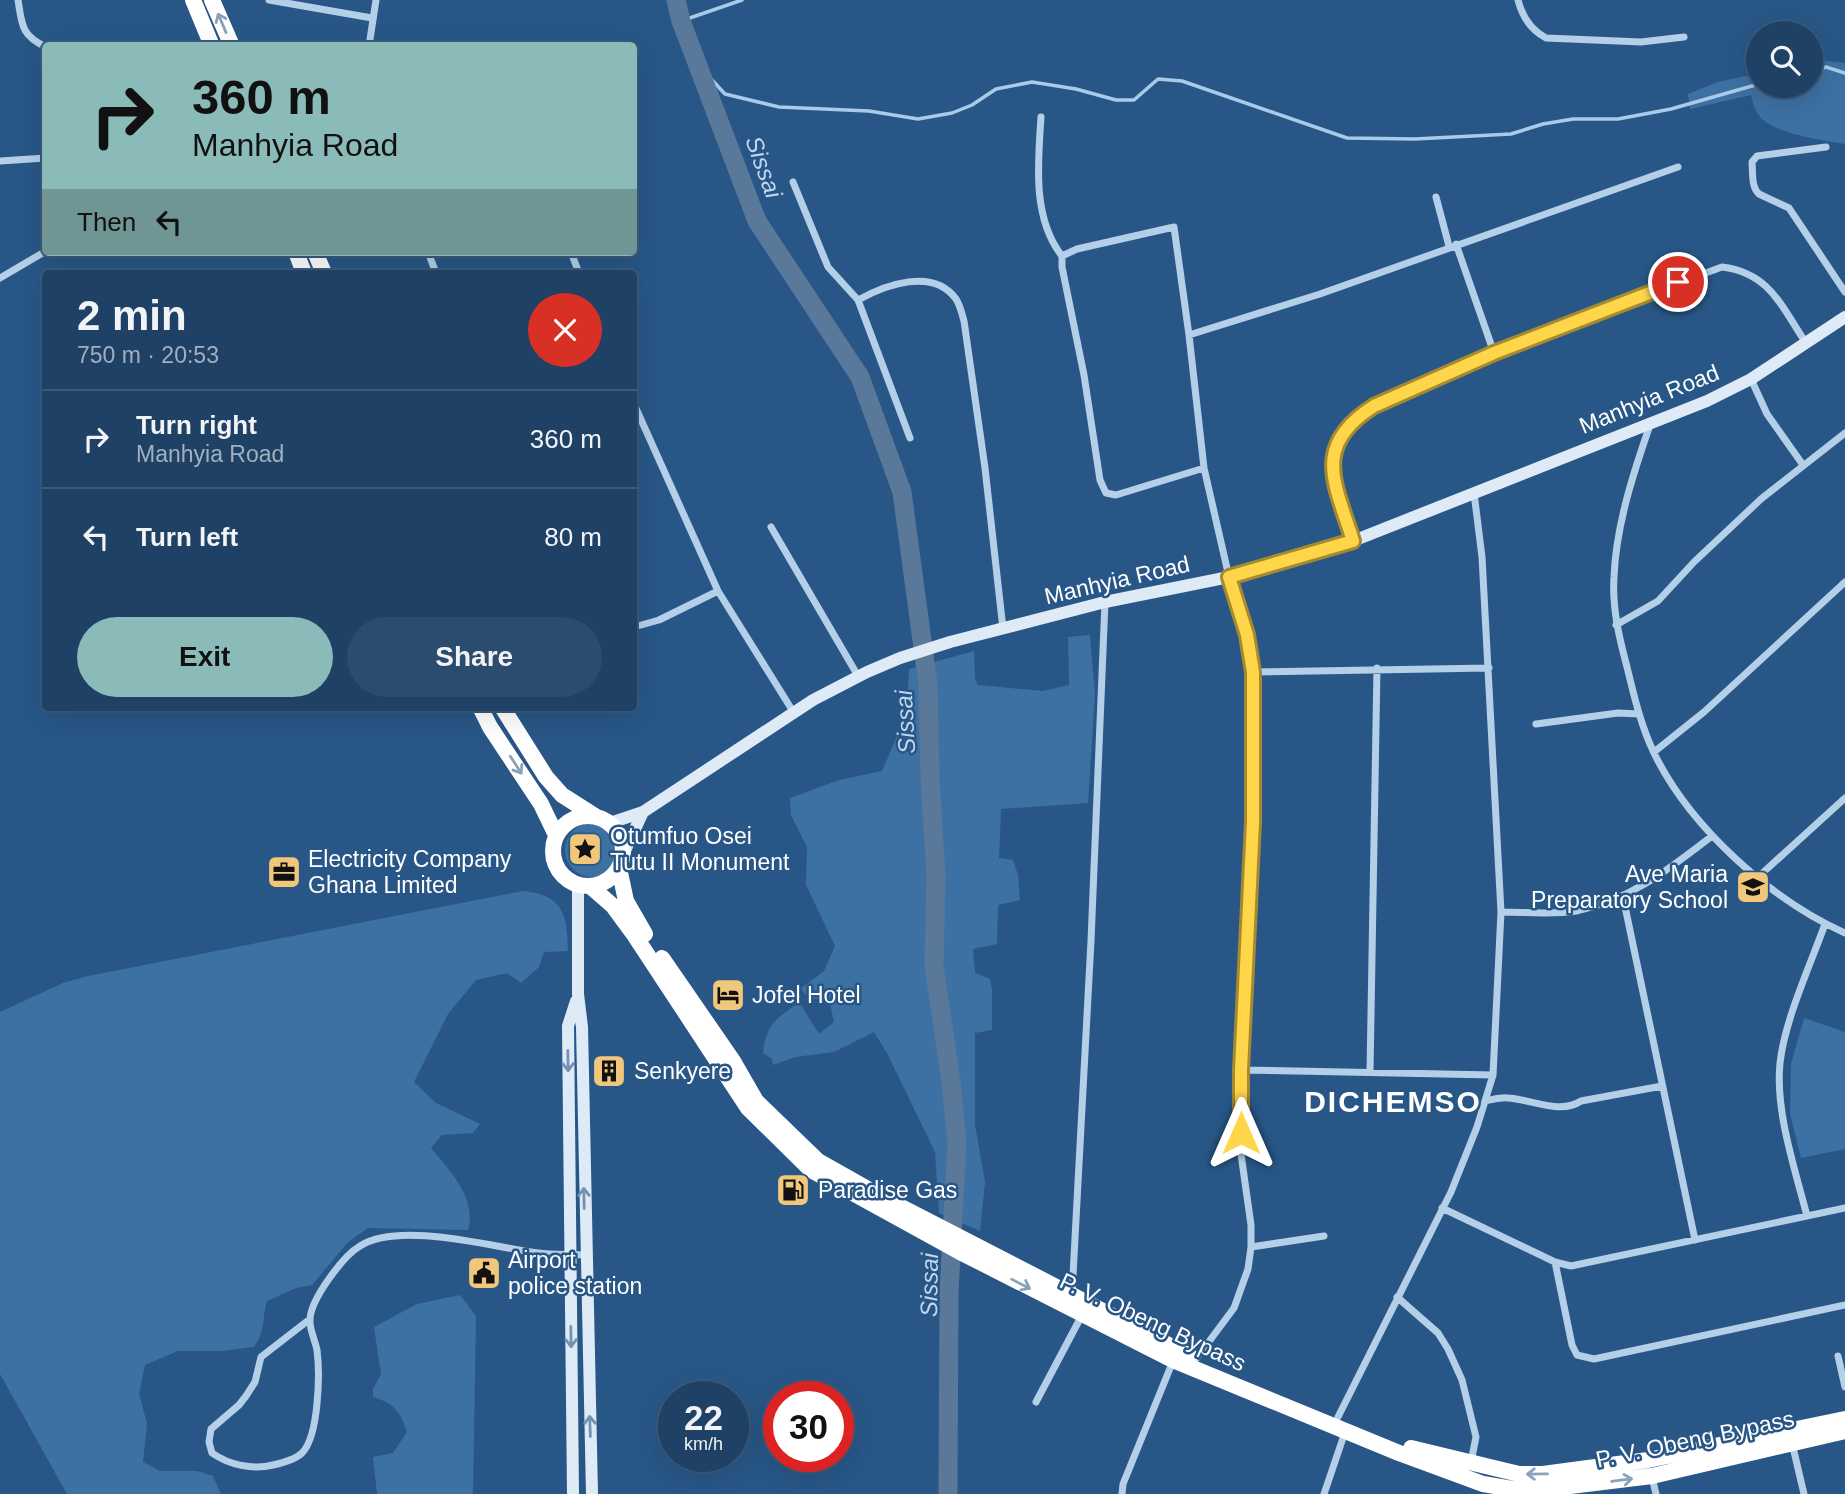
<!DOCTYPE html>
<meta charset="utf-8">
<style>
body{margin:0;font-family:Arial,sans-serif;background:#2b4c6e;color:#f1f3f6;height:100vh;display:flex;flex-direction:column;font-size:26px;white-space:nowrap}
*{box-sizing:border-box;margin:0}
p{font-size:23px;color:#a1afbf}
.icon{flex:none;width:38px;height:38px;fill:none;stroke:currentColor;stroke-width:2;stroke-linecap:round;stroke-linejoin:round}
.map{position:relative;flex:1;overflow:hidden}
.details{position:absolute;left:42px;top:270px;width:595px;height:441px;display:flex;flex-direction:column;background:#1e4165;border-radius:7px;box-shadow:0 7px 28px #0002,0 0 0 2px #3c5a79}
.details>*{flex:none}
.hud{position:absolute;left:42px;top:42px;width:595px;height:214px;border-radius:7px;box-shadow:0 7px 28px #0002,0 0 0 2px #3c5a79;background:#8bbbb9;color:#111;overflow:hidden}
.tools{position:absolute;left:1746px;top:21px;display:grid;gap:14px}
.tools a{display:grid;place-items:center;width:77px;height:77px;border-radius:50%;background:#1e4165;box-shadow:0 7px 28px #0002,0 0 0 2px #3c5a79;font-size:35px}
.speed{position:absolute;left:658px;top:1381px;display:flex;gap:14px;font-size:35px;font-weight:700;text-align:center}
.speed>*{display:grid;place-content:center;width:91px;height:91px;border-radius:50%;background:#1e4165;box-shadow:0 7px 28px #0002,0 0 0 2px #3c5a79;line-height:1}
.speed small{font-size:18px;font-weight:400}
.speed .limit{border:10px solid #d22;background:#fff;color:#111}
.pin{position:absolute;display:grid;place-items:center;width:60px;height:60px;color:#fff;margin:-30px;border:4px solid #fff;border-radius:50%;box-shadow:0 2px 7px #0007}
.me{position:absolute;width:77px;margin:-38px;rotate:0deg;stroke-linejoin:round;filter:drop-shadow(0 0 5px #0008)}
.turn{display:flex;align-items:center;gap:24px;height:147px;padding:0 35px;font-size:32px}
.turn .icon{width:91px;height:91px;stroke-width:2.5}
.turn b{display:block;font-size:49px;line-height:60px}
.then{display:flex;align-items:center;height:66px;padding:0 35px;background:#0003;gap:14px;font-size:26px}
.round{display:grid;place-items:center;flex:none;width:74px;height:74px;border-radius:37px;background:#2b4c6e}
.head{display:flex;align-items:center;justify-content:space-between;height:119px;padding:0 35px}
h1{font-size:42px;font-weight:800;line-height:52px}
.button{display:flex;gap:14px;margin-top:auto;padding:14px 35px}
.button a{flex:1;height:80px;border-radius:42px;background:#8bbbb9;color:#111;font-size:28px;font-weight:800;line-height:80px;text-align:center}
.button a+a{background:#2b4c6e;color:#f1f3f6}
ul{padding:0;list-style:none}
li{display:flex;align-items:center;gap:21px;height:98px;padding:0 35px;border-top:2px solid #3c5a79}
li div{flex:1}
li b{display:block;font-size:26px}
li em{font-style:normal}
.map>svg:first-child{display:block}
.green{fill:#3d71a3}
.lines{fill:none;stroke-linecap:round;stroke-linejoin:round}
.stream{stroke:#a9cae8;stroke-width:3.5}
.river{stroke:#5a799a;stroke-width:19}
.street{stroke:#b4cfe8;stroke-width:7}
.secondary{stroke:#deebf7;stroke-width:12}
.highway{stroke:#fff;stroke-width:16}
.oneway{stroke:#89a3bd}
.oneway2{stroke:#7192b4}
.route-casing{stroke:#a68a30;stroke-width:18}
.route{stroke:#ffd54a;stroke-width:12}
.labels{text-anchor:middle;dominant-baseline:central;stroke-width:5;stroke-linejoin:round;paint-order:stroke}
.street-label{font-size:23px;fill:#fff;stroke:#285787}
.poi-label{font-size:23px;fill:#fff;stroke:#285787;text-anchor:start}
.water-label{font-size:24px;font-style:italic;fill:#c0d8ef;stroke:#285787}
.district-label{font-size:30px;font-weight:bold;letter-spacing:2px;fill:#fff;stroke:#285787}
</style>
<div class="map">
<svg width="1845" height="1494" viewBox="0 0 1845 1494">
<rect width="100%" height="100%" fill="#285787"/>
<path class="green" d="M1818 60 1845 63V144C1824 141 1779 134 1763 120 1756 114 1753 104 1751 95L1690 109 1688 94 1718 82 1759 73V86H1811V61Z
M1090 635 1095 694 1088 803 1001 809 999 858 1013 860 1018 875 1020 900 998 905 997 944 973 949 975 973 990 979 992 990V1030L975 1033V1125L985 1182 980 1231 939 1213 935 1152 887 1053 874 1032 834 1052 795 1057 773 1065 772 1059 763 1053C767 1022 776 1020 799 1002L819 1034 834 1022 829 999H811L800 989 824 971 835 946 806 885 807 847 791 815 790 798 839 780 882 771C899 733 908 711 909 669L974 651 975 679 978 685 1043 691 1069 685 1068 637Z
M565 850a27 27 0 1 1 54 0a27 27 0 1 1-54 0Z
M523 891C564 895 567 915 568 951L544 952 539 967 521 983 507 973 476 980 448 1014 414 1082 436 1103 480 1124 473 1133 442 1135 431 1148C450 1171 477 1198 468 1230L368 1228 348 1242 312 1285 296 1288 267 1301C261 1322 267 1328 254 1347L221 1351H178L145 1365 139 1394 147 1423 143 1462 160 1471H197L213 1476 221 1494H67L0 1374V1012L63 983 88 976Z
M1804 1018 1845 1032V1149L1801 1158 1790 1114 1791 1064Z
M460 1295 476 1316 473 1494H377L373 1457 393 1453 407 1432C401 1412 394 1403 373 1397V1389L381 1374 374 1327 417 1304Z"/>
<g class="lines">
<path class="stream" d="M681 21 742 0
M698 65 725 94 779 107 869 111 918 119 952 113 972 105 996 89 1032 82 1076 89 1116 100H1134L1158 79 1182 81 1347 138 1415 139 1511 134 1543 124 1573 119H1618L1671 109 1759 84
M1811 71 1826 67 1845 73"/>
<path class="river" d="M676 0 681 21 757 221 860 377 902 492 928 685 930 779 936 876 934 966 951 1082 957 1143 949 1292 948 1494"/>
<path class="street" d="M18 0C22 25 21 35 46 47
M269 0 372 18
M1518 0C1522 16 1531 30 1546 38L1641 42 1684 37
M369 46 376 0
M1041 117C1038 163 1032 218 1062 256
M1826 147 1757 156 1752 162C1753 173 1751 187 1759 194L1789 208 1845 292
M0 161 46 158
M793 182 828 267 858 300C885 285 933 267 956 299 960 305 962 314 964 321L985 468 1003 629
M1436 197 1449 246
M1456 244 1494 353
M428 252 436 273
M571 252 579 273
M0 278 46 251
M858 300 910 438
M1189 335 1320 294 1678 167
M1751 379 1767 414 1803 465
M634 404 718 591 794 713
M1651 422C1634 471 1616 525 1614 577 1612 608 1619 637 1627 667 1634 696 1641 726 1654 753 1690 827 1771 900 1845 933
M771 527 858 676
M1353 541C1335 483 1311 446 1374 406L1494 353 1604 310 1722 267C1770 273 1781 306 1806 343
M1616 625 1658 601 1694 562 1761 499 1845 433
M634 627 659 620 718 591
M1253 672 1489 668
M1536 724 1618 713 1639 714
M1654 752 1704 712 1845 582
M1757 878 1845 798
M1623 897 1695 1240
M1501 912C1525 912 1553 915 1576 911 1631 900 1669 869 1712 836
M1241 1070 1493 1075
M1370 1072 1377 668
M1485 1101C1492 1100 1500 1097 1508 1098 1530 1099 1560 1115 1581 1101L1662 1086
M1442 1208 1555 1262 1571 1266 1845 1208
M1807 1216C1795 1169 1775 1111 1780 1063 1785 1019 1810 966 1825 924
M1251 1247 1324 1236
M1555 1262 1572 1345 1577 1355 1594 1359 1845 1305
M1072 1294 1091 941 1105 602
M1397 1297 1438 1333 1448 1349 1462 1380 1476 1437 1471 1462
M310 1319 261 1357 255 1382 246 1396 239 1405 211 1429 209 1442 212 1453C229 1465 253 1470 273 1465 282 1463 295 1460 302 1453 319 1436 320 1373 317 1350 315 1340 309 1328 310 1319 311 1299 343 1256 360 1246 400 1221 492 1247 538 1253 553 1255 569 1254 585 1255
M1838 1356 1845 1387
M1196 1359 1234 1308 1248 1269 1251 1247V1225L1241 1154V1070L1253 822V672L1247 635 1229 577 1204 468 1189 335 1174 227 1077 249 1062 256V267L1084 375 1100 480 1106 493 1116 495 1204 468
M1036 1402 1082 1315
M1338 1417 1451 1192 1477 1127 1493 1075 1501 912 1482 557 1474 493
M1792 1443 1804 1494
M1652 1477 1656 1494
M1122 1494 1123 1484 1173 1361
M1324 1494 1345 1432"/>
<path class="secondary" d="M610 823 643 812 813 700 867 672 900 658 950 642 1105 602 1229 577 1353 541 1707 401 1751 379 1845 317
M622 857 643 812
M578 885V994L582 1027 592 1494
M573 1494 568 1026 576 1001"/>
<path class="highway" d="M193 0 212 46
M212 0 232 46
M296 252 304 273
M315 252 324 273
M480 707 490 727 541 804 556 835
M502 707 546 777 562 795 595 816
M553 851a35 35 0 1 1 70 0a35 35 0 1 1-70 0Z
M619 868 626 901 645 934
M590 886 613 906 635 936 748 1108 811 1170 960 1252 1173 1360 1399 1453 1483 1484 1518 1490H1538L1652 1476 1845 1431
M662 958 733 1061 756 1101 818 1161 880 1196 1190 1356
M1411 1448 1519 1474H1543L1648 1460 1845 1419"/>
</g>
<defs><path id="oneway-shaft" d="M-6 0H5M1.5-3L5.5 0L1.5 3" fill="none" stroke-width="1.6" stroke-linecap="round" stroke-linejoin="round" transform="scale(1.75)"/></defs>
<g class="oneway">
<use href="#oneway-shaft" transform="translate(222 23) rotate(-113)"/>
<use href="#oneway-shaft" transform="translate(516 765) rotate(57)"/>
<use href="#oneway-shaft" transform="translate(1021 1284) rotate(27)"/>
<use href="#oneway-shaft" transform="translate(1537 1474) rotate(179)"/>
<use href="#oneway-shaft" transform="translate(1622 1480) rotate(-7)"/>
</g>
<g class="oneway2">
<use href="#oneway-shaft" transform="translate(568 1061) rotate(89)"/>
<use href="#oneway-shaft" transform="translate(584 1198) rotate(-91)"/>
<use href="#oneway-shaft" transform="translate(571 1337) rotate(89)"/>
<use href="#oneway-shaft" transform="translate(590 1426) rotate(-92)"/>
</g>
<g class="lines">
<g class="route-casing">
<path id="route" d="M1241 1133V1070L1253 822V672L1247 635 1229 577 1353 541C1335 483 1311 446 1374 406L1494 353 1678 282"/>
</g>
<use href="#route" class="route"/>
</g>
<defs>
<g id="sight-square" transform="scale(1.75)"><rect x="-9" y="-9" width="18" height="18" rx="4" fill="#f0c77b" stroke="#285787"/><path d="M0-6L1.8-2.2L6-1.7L2.9 1.2L3.7 5.4L0 3.3L-3.7 5.4L-2.9 1.2L-6-1.7L-1.8-2.2Z" fill="#111"/></g>
<g id="office-square" transform="scale(1.75)"><rect x="-9" y="-9" width="18" height="18" rx="4" fill="#f0c77b" stroke="#285787"/><path d="M-6-3h4V-5.5h4V-3h4V5H-6ZM-1-4.5V-3h2v-1.5ZM-6 0V1H6V0Z" fill="#111"/></g>
<g id="school-square" transform="scale(1.75)"><rect x="-9" y="-9" width="18" height="18" rx="4" fill="#f0c77b" stroke="#285787"/><path d="M0-5L7-2L0 1L-7-2ZM-4 1L0 2.5L4 1V4Q0 6-4 4Z" fill="#111"/></g>
<g id="hotel-square" transform="scale(1.75)"><rect x="-9" y="-9" width="18" height="18" rx="4" fill="#f0c77b" stroke="#285787"/><path d="M-6-4.5h1.5V1H6V5H4.5V3h-9V5H-6ZM-4 0a1.8 1.8 0 1 1 3.6 0ZM.5 0V-2.5h3Q6-2.5 6 0Z" fill="#111"/></g>
<g id="building-square" transform="scale(1.75)"><rect x="-9" y="-9" width="18" height="18" rx="4" fill="#f0c77b" stroke="#285787"/><path d="M-4-6H4V6H1V3H-1V6H-4ZM-2.5-4.3h1.7v1.8h-1.7ZM.8-4.3h1.7v1.8H.8ZM-2.5-1h1.7V.8h-1.7ZM.8-1h1.7V.8H.8Z" fill="#111"/></g>
<g id="fuel-square" transform="scale(1.75)"><rect x="-9" y="-9" width="18" height="18" rx="4" fill="#f0c77b" stroke="#285787"/><path d="M-5.5-6h7V0h2V4h1.3V-2.5L3-4.5l.8-.8L6-3V5H2.5V1h-1V6h-7ZM-4.2-4.7v3.2H.2V-4.7Z" fill="#111"/></g>
<g id="civic-square" transform="scale(1.75)"><rect x="-9" y="-9" width="18" height="18" rx="4" fill="#f0c77b" stroke="#285787"/><path d="M-.6-6.5H3V-4.5H.6V-3L4-1V1h2V6H-6V1h2V-1L-.6-3ZM-1.2 2.5V6h2.4V2.5Z" fill="#111"/></g>
</defs>
<g fill-rule="evenodd">
<use href="#sight-square" x="585" y="849"/>
<use href="#office-square" x="284" y="872"/>
<use href="#school-square" x="1753" y="887"/>
<use href="#hotel-square" x="728" y="995"/>
<use href="#building-square" x="609" y="1071"/>
<use href="#fuel-square" x="793" y="1190"/>
<use href="#civic-square" x="484" y="1273"/>
</g>
<g class="labels">
<g class="street-label">
<text transform="translate(1649 399) rotate(-22)">Manhyia Road</text>
<text transform="translate(1117 580) rotate(-13)">Manhyia Road</text>
<text transform="translate(1153 1322) rotate(25)">P. V. Obeng Bypass</text>
<text transform="translate(1695 1439) rotate(-12)">P. V. Obeng Bypass</text>
</g>
<g class="poi-label">
<text x="610" y="836">Otumfuo Osei<tspan x="610" dy="26">Tutu II Monument</tspan></text>
<text x="308" y="859">Electricity Company<tspan x="308" dy="26">Ghana Limited</tspan></text>
<text x="1728" y="874" text-anchor="end">Ave Maria<tspan x="1728" dy="26">Preparatory School</tspan></text>
<text x="752" y="995">Jofel Hotel</text>
<text x="634" y="1071">Senkyere</text>
<text x="818" y="1190">Paradise Gas</text>
<text x="508" y="1260">Airport<tspan x="508" dy="26">police station</tspan></text>
</g>
<g class="water-label">
<text transform="translate(764 167) rotate(70)">Sissai</text>
<text transform="translate(905 722) rotate(-93)">Sissai</text>
<text transform="translate(929 1285) rotate(-89)">Sissai</text>
</g>
<g class="district-label">
<text x="1393" y="1101">DICHEMSO</text>
</g>
</g>
</svg>
<div class="tools">
<a><svg class="icon" aria-label="search" viewBox="0 0 24 24"><circle cx="10" cy="10" r="6"/><path d="M15 15l6 6"/></svg></a>
</div>
<div class="speed"><div>22<small>km/h</small></div><div class="limit">30</div></div>
<div class="pin" style="left:1678px;top:282px;background:#d93025"><svg class="icon" aria-label="arrive" viewBox="0 0 24 24"><path d="M6 21V4h12l-3 4 3 4H6"/></svg></div>
<svg class="me" style="left:1241px;top:1133px" viewBox="-20 -20 40 40"><path d="M0-17L14 15 0 8-14 15z" fill="#ffd54a" stroke="#fff" stroke-width="4"/></svg>
<div class="hud">
<div class="turn"><svg class="icon" aria-label="right" viewBox="0 0 24 24"><path d="M7 20v-9h11M14 6l5 5-5 5"/></svg><div><b>360 m</b>Manhyia Road</div></div>
<div class="then">Then<svg class="icon" aria-label="left" viewBox="0 0 24 24"><path d="M17 20v-9H6M10 6l-5 5 5 5"/></svg></div>
</div>
<section class="details">
<div class="head"><div><h1>2 min</h1><p>750 m · 20:53</p></div><a class="round" style="background:#d93025;color:#fff"><svg class="icon" aria-label="close" viewBox="0 0 24 24"><path d="M6 6l12 12M18 6L6 18"/></svg></a></div>
<ul>
<li><svg class="icon" aria-label="right" viewBox="0 0 24 24"><path d="M7 20v-9h11M14 6l5 5-5 5"/></svg><div><b>Turn right</b><p>Manhyia Road</p></div><em>360 m</em></li>
<li><svg class="icon" aria-label="left" viewBox="0 0 24 24"><path d="M17 20v-9H6M10 6l-5 5 5 5"/></svg><div><b>Turn left</b></div><em>80 m</em></li>
</ul>
<div class="button"><a>Exit</a><a>Share</a></div>
</section>
</div>
